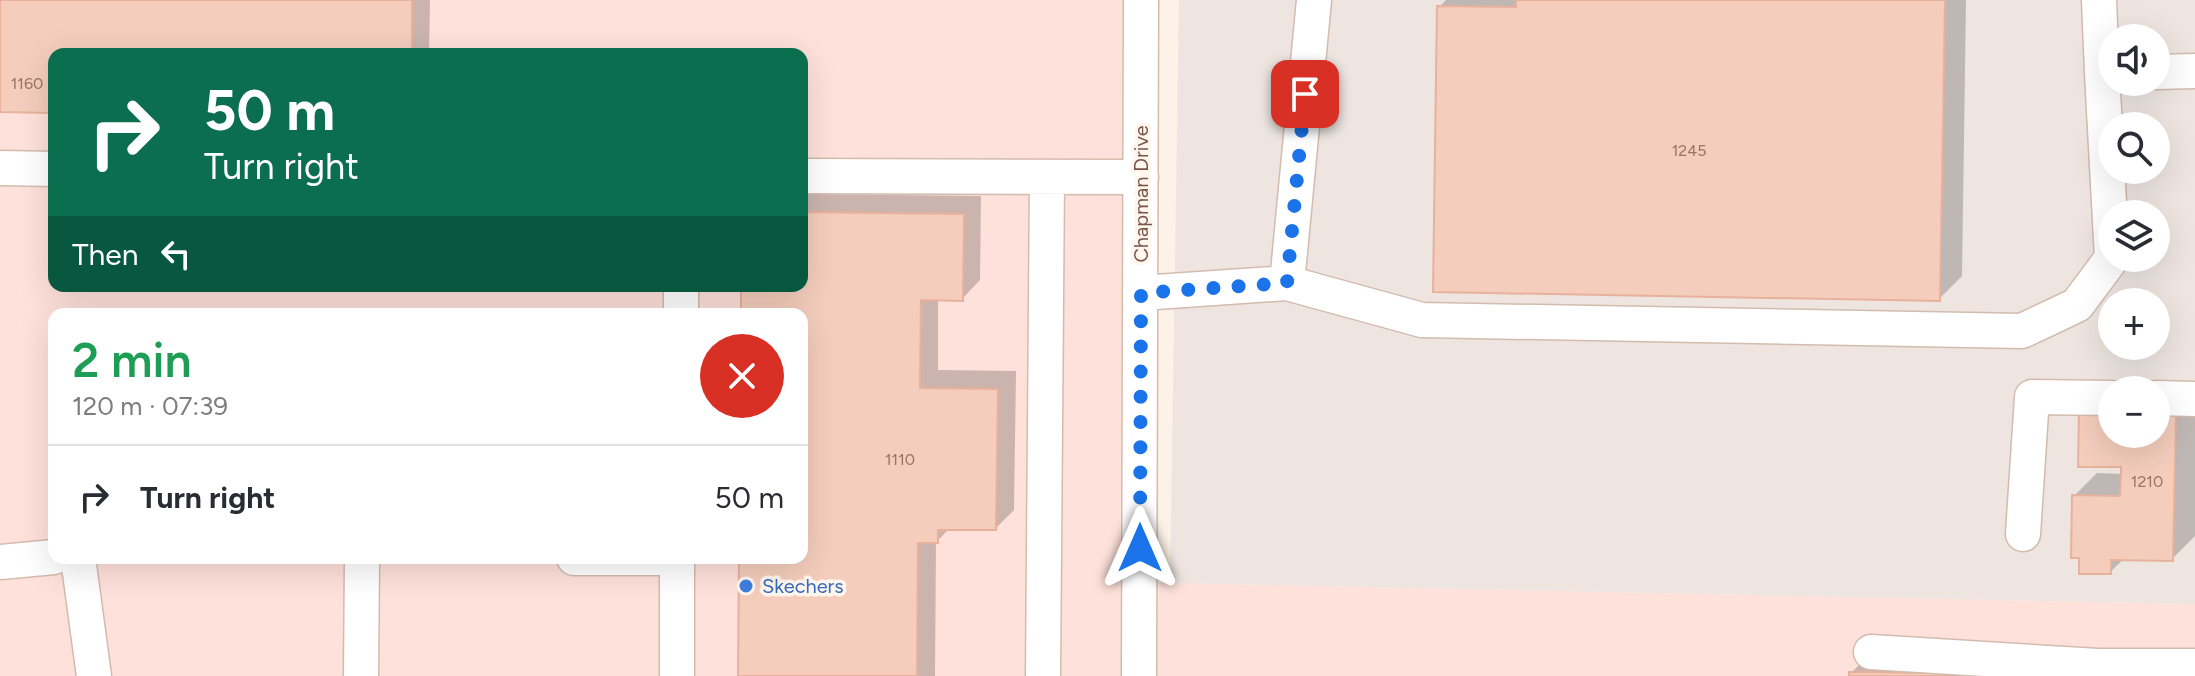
<!DOCTYPE html>
<meta charset="utf-8">
<style>
body{margin:0;font-family:Figtree,sans-serif;background:#f7f7f7;color:#2b2b33;height:100vh;display:flex;flex-direction:column;font-size:30px;white-space:nowrap}
*{box-sizing:border-box;margin:0}
p{font-size:26px;color:#7c7c81}
.icon{flex:none;width:44px;height:44px;fill:none;stroke:currentColor;stroke-width:2;stroke-linecap:round;stroke-linejoin:round}
.map{position:relative;flex:1;overflow:hidden}
.drawer{position:absolute;left:48px;top:308px;width:760px;height:256px;display:flex;flex-direction:column;background:#fff;border-radius:16px;box-shadow:0 8px 32px #0002}
.drawer>*{flex:none}
.top-card{position:absolute;left:48px;top:48px;width:760px;height:244px;border-radius:16px;box-shadow:0 8px 32px #0002;background:#0b6e4f;color:#fff;overflow:hidden}
.controls{position:absolute;left:2098px;top:24px;display:grid;gap:16px}
.controls a{display:grid;place-items:center;width:72px;height:72px;border-radius:50%;background:#fff;box-shadow:0 8px 32px #0002;font-size:40px}
.pin{position:absolute;display:grid;place-items:center;width:68px;height:68px;color:#fff;margin:-34px;border-radius:16px;box-shadow:0 4px 12px #0006}
.me{position:absolute;width:88px;margin:-44px;rotate:0deg;stroke-linejoin:round;filter:drop-shadow(0 0 6px #0008)}
.turn{display:flex;align-items:center;gap:28px;height:168px;padding:0 24px;font-size:36px}
.turn .icon{width:104px;height:104px;stroke-width:2.5}
.turn b{display:block;font-size:56px;line-height:68px}
.then{display:flex;align-items:center;height:76px;padding:0 24px;background:#0003;gap:16px;font-size:30px}
.round{display:grid;place-items:center;flex:none;width:84px;height:84px;border-radius:42px;background:#f7f7f7}
.head{display:flex;align-items:center;justify-content:space-between;height:136px;padding:0 24px}
h1{font-size:48px;font-weight:600;line-height:60px;color:#1e9e55}
ul{padding:0;list-style:none}
li{display:flex;align-items:center;gap:24px;height:104px;padding:0 24px;border-top:2px solid #e1e1e2}
li div{flex:1}
li b{display:block;font-size:30px}
li em{font-style:normal}
.map>svg:first-child{display:block}
.commercial{fill:#fee1da;fill-rule:evenodd}
.industrial{fill:#eee5e1;fill-rule:evenodd}
.shadow{fill:#0003;fill-rule:evenodd}
.building{fill:#f4cdbd;stroke:#e8b19c;stroke-width:2}
.lines{fill:none;stroke-linecap:round;stroke-linejoin:round}
.minor-casing{stroke:#d3bbae;stroke-width:37}
.minor{stroke:#fff;stroke-width:34}
.route{stroke:#1a73e8;stroke-width:14;stroke-dasharray:0 25.2}
.shop-dot{fill:#3f7fe0;stroke:#fff7ee;stroke-width:3}
.labels{text-anchor:middle;dominant-baseline:central;stroke-width:7;stroke-linejoin:round;paint-order:stroke}
.number-label{font-size:16px;fill:#987366}
.street-label{font-size:20px;fill:#795549;stroke:#fff7ee}
.shop-label{font-size:20px;fill:#366cbe;stroke:#fff7ee;text-anchor:start}
</style>
<div class="map">
<svg width="2195" height="676" viewBox="0 0 2195 676">
<rect width="100%" height="100%" fill="#fdf2e7"/>
<path class="commercial" d="M0 0H1125L1120 582 2195 604V676H0ZM54 54H802V286H54ZM54 314H802V558H54Z"/>
<path class="industrial" d="M1179 0H2195V604L1170 583ZM2112 38H2156V82H2112ZM2112 126H2156V170H2112ZM2112 214H2156V258H2112ZM2112 302H2156V346H2112ZM2112 390H2156V434H2112Z"/>
<path class="shadow" d="M0 0H430L429 54H54V111L0 110Z
M1446 0H1966L1962 276 1939 299 1439 7Z
M802 194 981 196 980 280 962 299 938 298V370L1016 371 1014 510 996 528H950L936 542 935 676H740L741 558H802V314H743V286H802Z
M2103 388 2195 390V536L2172 559 2125 558 2110 572 2074 496 2097 473 2123 474V465H2080ZM2112 390H2156V434H2112Z
M1874 650 2042 676H1851V673Z"/>
<path class="building" d="M0 0H412V54H54V113L0 112Z
M1516 0H1945L1940 301 1433 292 1437 6 1516 7Z
M802 212 964 214 963 301 921 300 920 388 998 389 996 530H938V543H918L917 676H738L739 558H802V314H741V286H802Z
M2079 410 2112 411V434H2156V412H2176L2173 561 2111 560V574H2079V558H2071L2072 495 2120 496 2121 467H2078Z
M1849 672 2021 674V676H1849Z"/>
<g class="lines">
<g class="minor-casing">
<path id="minor" d="M2099 0 2102 73H2112
M2156 72 2195 71
M0 168 54 169
M802 176 1141 177
M1287 283 1422 320 2022 331 2077 305 2112 258 2102 73
M1141 293 1287 283 1314 0
M681 314V286
M2156 398 2195 399
M2023 534 2032 397 2112 398
M78 558 94 676
M574 558H677
M677 559V676
M0 562 54 557
M1871 652 2098 666
M361 676 362 558
M1043 676 1047 177
M1139 676 1141 0
M2091 676 2098 666H2164
M2165 676 2164 666H2195"/>
</g>
<use href="#minor" class="minor"/>
</g>
<g class="lines">
<path class="route" d="M1140 548 1141 293 1287 283 1305 94"/>
</g>
<circle class="shop-dot" cx="746" cy="586" r="8"/>
<g class="labels">
<g class="number-label">
<text x="27" y="83">1160</text>
<text x="1689" y="150">1245</text>
<text x="900" y="459">1110</text>
<text x="2147" y="481">1210</text>
</g>
<g class="street-label">
<text transform="translate(1141 194) rotate(-90)">Chapman Drive</text>
</g>
<g class="shop-label">
<text x="762" y="586">Skechers</text>
</g>
</g>
</svg>
<div class="controls">
<a><svg class="icon" aria-label="sound" viewBox="0 0 24 24"><path d="M4 9h4l5-4v14l-5-4H4zM17 9q2 3 0 6"/></svg></a>
<a><svg class="icon" aria-label="search" viewBox="0 0 24 24"><circle cx="10" cy="10" r="6"/><path d="M15 15l6 6"/></svg></a>
<a><svg class="icon" aria-label="layers" viewBox="0 0 24 24"><path d="M12 4l9 5-9 5-9-5zM3 14l9 5 9-5"/></svg></a>
<a>+</a>
<a>−</a>
</div>
<div class="pin" style="left:1305px;top:94px;background:#d93025"><svg class="icon" aria-label="arrive" viewBox="0 0 24 24"><path d="M6 21V4h12l-3 4 3 4H6"/></svg></div>
<svg class="me" style="left:1140px;top:548px" viewBox="-20 -20 40 40"><path d="M0-17L14 15 0 8-14 15z" fill="#1a73e8" stroke="#fff" stroke-width="4"/></svg>
<div class="top-card">
<div class="turn"><svg class="icon" aria-label="right" viewBox="0 0 24 24"><path d="M7 20v-9h11M14 6l5 5-5 5"/></svg><div><b>50 m</b>Turn right</div></div>
<div class="then">Then<svg class="icon" aria-label="left" viewBox="0 0 24 24"><path d="M17 20v-9H6M10 6l-5 5 5 5"/></svg></div>
</div>
<section class="drawer">
<div class="head"><div><h1>2 min</h1><p>120 m · 07:39</p></div><a class="round" style="background:#d93025;color:#fff"><svg class="icon" aria-label="close" viewBox="0 0 24 24"><path d="M6 6l12 12M18 6L6 18"/></svg></a></div>
<ul>
<li><svg class="icon" aria-label="right" viewBox="0 0 24 24"><path d="M7 20v-9h11M14 6l5 5-5 5"/></svg><div><b>Turn right</b></div><em>50 m</em></li>
</ul>
</section>
</div>
